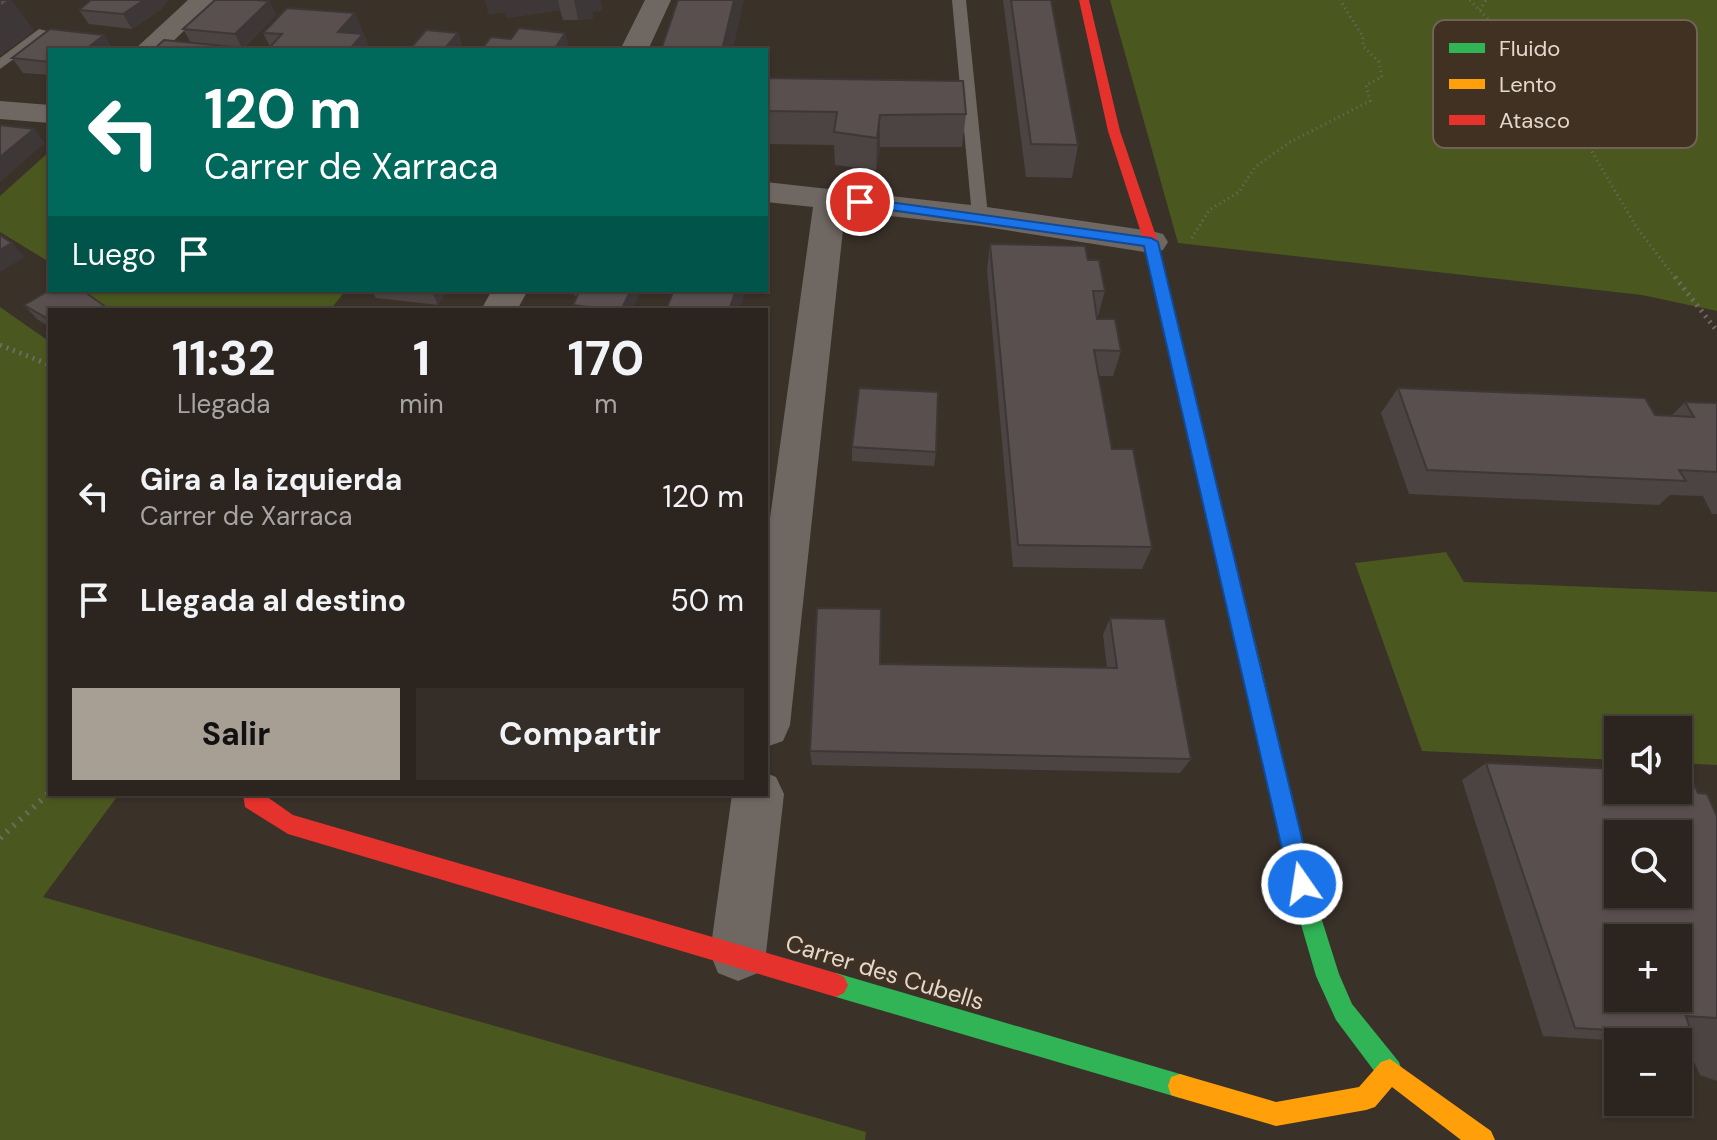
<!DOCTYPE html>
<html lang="es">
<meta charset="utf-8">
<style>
body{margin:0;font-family:"DM Sans",sans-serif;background:#342d28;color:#f1f3f6;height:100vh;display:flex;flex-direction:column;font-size:30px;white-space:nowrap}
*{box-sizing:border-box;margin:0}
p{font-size:26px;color:#a6a5a4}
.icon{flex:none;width:44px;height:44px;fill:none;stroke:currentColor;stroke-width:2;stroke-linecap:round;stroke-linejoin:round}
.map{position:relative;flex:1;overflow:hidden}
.side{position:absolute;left:48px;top:308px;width:720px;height:488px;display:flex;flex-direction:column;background:#2c251f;border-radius:0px;box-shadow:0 2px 6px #0004,0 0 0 2px #48423d}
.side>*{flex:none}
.guide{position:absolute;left:48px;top:48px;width:720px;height:244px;border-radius:0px;box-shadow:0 2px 6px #0004,0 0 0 2px #48423d;background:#00695c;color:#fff;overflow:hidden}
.buttons{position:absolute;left:1604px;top:716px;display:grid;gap:16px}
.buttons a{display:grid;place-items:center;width:88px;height:88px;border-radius:0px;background:#2c251f;box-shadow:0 2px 6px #0004,0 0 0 2px #48423d;font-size:40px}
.pin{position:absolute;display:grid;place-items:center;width:68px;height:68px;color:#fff;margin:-34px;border:4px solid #fff;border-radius:50%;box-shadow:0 2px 8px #0007}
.me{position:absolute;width:88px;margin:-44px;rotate:347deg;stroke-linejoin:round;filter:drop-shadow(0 0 6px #0008)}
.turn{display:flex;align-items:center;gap:28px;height:168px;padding:0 24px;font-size:36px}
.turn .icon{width:104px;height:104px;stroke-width:2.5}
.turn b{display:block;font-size:56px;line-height:68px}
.then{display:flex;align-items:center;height:76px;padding:0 24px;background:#0003;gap:16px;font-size:30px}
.eta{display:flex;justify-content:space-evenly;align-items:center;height:136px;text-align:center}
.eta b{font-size:48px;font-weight:700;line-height:56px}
.action{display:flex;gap:16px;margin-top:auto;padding:16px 24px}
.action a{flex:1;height:92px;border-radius:0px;background:#a79e94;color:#111;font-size:32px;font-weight:700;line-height:92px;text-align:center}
.action a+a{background:#342d28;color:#f1f3f6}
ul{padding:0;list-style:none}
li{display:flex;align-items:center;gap:24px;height:104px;padding:0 24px}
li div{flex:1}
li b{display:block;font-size:30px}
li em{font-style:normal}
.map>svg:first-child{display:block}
.green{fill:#4a581f}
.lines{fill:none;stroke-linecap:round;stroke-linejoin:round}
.path-far2{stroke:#706a64;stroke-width:3;stroke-dasharray:1 4;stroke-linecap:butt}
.path-far1{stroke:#706a64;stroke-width:5;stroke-dasharray:2 5;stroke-linecap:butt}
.path{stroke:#706a64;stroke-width:6;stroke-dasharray:2 7;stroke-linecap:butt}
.lane{fill:#6f6761;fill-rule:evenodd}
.street{fill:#6f6761;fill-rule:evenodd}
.fast{fill:#30b455;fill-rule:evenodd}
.slow{fill:#ff9f0a;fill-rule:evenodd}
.jam{fill:#e5322d;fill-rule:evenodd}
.wall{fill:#4c4443}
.shaded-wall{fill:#3e3737}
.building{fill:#584f4e;stroke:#3e3737;stroke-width:2;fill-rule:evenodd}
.route{fill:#1a73e8;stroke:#114b97;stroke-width:2}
.labels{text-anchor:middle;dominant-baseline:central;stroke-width:6;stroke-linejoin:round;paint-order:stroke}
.near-street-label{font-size:24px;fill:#e2d8ce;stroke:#413122}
.key{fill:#413122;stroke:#716356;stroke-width:2}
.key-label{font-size:22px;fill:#e2d8ce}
</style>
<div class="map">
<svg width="1717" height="1140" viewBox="0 0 1717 1140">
<rect width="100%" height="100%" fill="#3a3129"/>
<path class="green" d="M1110 0H1717V311L1642 295 1178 243Z
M50 151V256L46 260 0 232V196Z
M75 290H346L330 310H102Z
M0 307 50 342V794H119L43 897 866 1132 865 1140H0Z
M1446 552 1464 582 1717 592V765L1678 763V730H1618V760L1422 751 1355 563Z"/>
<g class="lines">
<path class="path-far2" d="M1470 0 1533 67 1585 140 1637 228 1676 279
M1480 10 1486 0
M1192 238 1209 210 1239 192 1255 167 1290 142 1370 101 1366 85 1382 77 1379 62 1363 46V37L1340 0"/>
<path class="path-far1" d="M1675 277 1717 331
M0 345 50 365"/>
<path class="path" d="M0 838 50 792"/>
<path class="lane" d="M952 0H966L988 216 980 221 972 216Z
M39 29 51 32 0 69V58Z"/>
<path class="street" d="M188 0H216L164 50H134Z
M645 0H671L648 50H620Z
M0 101 50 105V123L0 119Z
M766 182 980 206 1151 231 1163 234 1168 242 1163 250 1151 253 980 226 845 211 790 725 783 741 766 747V547L813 207 766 202Z
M492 290H528L517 310H481Z
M766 773 776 777 784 794 766 953 758 973 738 981 718 973 710 953 732 794H766Z"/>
<path class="fast" d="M1249 649 1256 651 1259 657 1320 914 1339 974 1352 1004 1399 1062 1402 1071 1399 1080 1390 1083 1381 1080 1336 1020 1316 976 1298 914 1239 657 1242 651Z
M836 973 1180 1074 1189 1077 1192 1086 1189 1095 1180 1098 836 997 828 993 824 985 828 977Z"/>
<path class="slow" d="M1390 1059 1491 1131 1495 1140H1461L1392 1087 1375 1107 1366 1110 1276 1126 1180 1098 1171 1095 1168 1086 1171 1077 1180 1074 1276 1102 1359 1087 1381 1062Z"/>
<path class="jam" d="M1079 0H1089L1120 131 1158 242 1259 657 1256 663 1249 665 1242 663 1239 657 1144 242 1108 131Z
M243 794H263L293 815 836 973 844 977 848 985 844 993 836 997 288 834 245 807Z"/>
</g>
<path class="wall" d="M91 0H169L161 9 132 29 89 24 79 10Z
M485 0H600L602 10 592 12 593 18 578 20H563L560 10 507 18 505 12 489 14Z
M1003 0H1051L1078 145 1072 178 1026 177Z
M269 1 276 15 243 48 245 50H153L191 43 183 29Z
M355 13 370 50H272L263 33Z
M104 35 113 49 112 50H50V75L23 73 12 58Z
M766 78 966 114 962 147H880L876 170 835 165 834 145 766 144Z
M990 244 1088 260 1105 291 1097 319 1121 351 1113 376H1099L1112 449 1152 547 1142 569 1013 567 987 270Z
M371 290H447L438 305 376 298Z
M573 290H641L632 310H574L573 305 577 296H575Z
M24 305 50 310V327L37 319Z
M1398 388 1655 415 1671 416 1685 402 1717 403V514H1712L1703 496 1670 495 1659 505 1409 494 1381 413Z
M852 447 936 452 934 466 852 461Z
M1110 618 1191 759 1180 773 812 765 810 751 880 664 1107 668 1103 635Z
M1486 763 1698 793 1717 816V1081L1700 1075 1683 1037 1658 1042H1642L1543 1036 1462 780Z"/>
<path class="shaded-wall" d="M10 0H12L34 31 0 56V7Z
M144 0H169L161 9 132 29 123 14Z
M485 0H558L560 10 507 18 505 12 489 14Z
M574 0H600L602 10 592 12 593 18 578 20Z
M734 0H744L733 50H722Z
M269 1 276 15 242 48 235 34Z
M355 13 363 33 349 50 338 32Z
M458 33 464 50 446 47Z
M565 33 570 50H554Z
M363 34 370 50H349Z
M104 35 113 49 112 50H85Z
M880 115V147L876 170 877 138Z
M34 129 45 143 0 182V157Z
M12 243 25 257 0 272V250Z
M431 290H447L438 305Z
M631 290H641L632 310H621Z
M736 290H746L739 310H729Z"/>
<path class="building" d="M0 0H10L0 7Z
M91 0H144L123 14 79 10Z
M215 0H255L269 1 235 34 183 29Z
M678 0H734L722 50H661Z
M1011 0H1051L1078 145 1031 144Z
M287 8 355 13 338 32 363 34 349 50H281L284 47H270L282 34 263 33Z
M519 28 565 33 554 50H481L491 37 511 39Z
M50 29 104 35 85 50H50V62L12 58Z
M426 30 458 33 446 47 473 50H423L410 49Z
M164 40 244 48 241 50H153Z
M766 78 963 81 966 114 880 115 877 138 834 132 837 112 766 111Z
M0 125 34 129 0 157Z
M0 235 12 243 0 250Z
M990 244 1085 246 1088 260H1099L1105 291H1093L1097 319H1115L1121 351 1094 350 1112 449H1133L1152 547 1018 545Z
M50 290H82L110 310H50V320L24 305Z
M580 290H631L621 310H610L573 305Z
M674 290H736L729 310H666Z
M859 388 938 392 936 452 852 447Z
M1398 388 1645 398 1655 415 1694 417 1685 402 1717 403V472L1679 470 1686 481 1427 470Z
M817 608 881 609 880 664 1117 668 1110 618 1165 619 1191 759 810 751Z
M1486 763 1618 769V790H1678V772L1689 773 1698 793 1707 794 1717 816V1018L1686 1016 1692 1035 1575 1028ZM1618 834H1678V894H1618ZM1618 938H1678V998H1618Z"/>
<path class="route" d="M860 198 1151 238 1158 242 1313 884 1309 892 1302 895 1294 892 1290 884 1144 246 855 205 853 202Z"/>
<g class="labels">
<g class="near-street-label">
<text transform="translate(885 972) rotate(17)">Carrer des Cubells</text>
</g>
</g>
<rect x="1433" y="20" width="264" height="128" rx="12" class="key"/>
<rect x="1449" y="43" width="36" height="10" fill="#30b455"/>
<rect x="1449" y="79" width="36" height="10" fill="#ff9f0a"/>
<rect x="1449" y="115" width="36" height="10" fill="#e5322d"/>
<g class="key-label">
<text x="1499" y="56">Fluido</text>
<text x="1499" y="92">Lento</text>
<text x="1499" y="128">Atasco</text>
</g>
</svg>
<div class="buttons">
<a><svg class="icon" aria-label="sound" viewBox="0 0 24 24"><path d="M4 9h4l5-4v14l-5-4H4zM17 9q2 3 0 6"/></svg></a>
<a><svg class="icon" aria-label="search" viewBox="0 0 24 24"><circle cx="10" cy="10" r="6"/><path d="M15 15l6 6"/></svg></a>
<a>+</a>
<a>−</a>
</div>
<div class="pin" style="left:860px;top:202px;background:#d93025"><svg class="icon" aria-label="arrive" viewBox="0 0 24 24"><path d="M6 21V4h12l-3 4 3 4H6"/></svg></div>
<svg class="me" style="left:1302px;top:884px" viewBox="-20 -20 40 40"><circle r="17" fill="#1a73e8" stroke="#fff" stroke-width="3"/><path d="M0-11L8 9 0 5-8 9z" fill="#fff"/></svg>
<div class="guide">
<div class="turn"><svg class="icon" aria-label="left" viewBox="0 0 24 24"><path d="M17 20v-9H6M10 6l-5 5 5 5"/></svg><div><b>120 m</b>Carrer de Xarraca</div></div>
<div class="then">Luego<svg class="icon" aria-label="arrive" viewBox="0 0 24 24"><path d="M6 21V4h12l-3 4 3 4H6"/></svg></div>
</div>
<section class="side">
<div class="eta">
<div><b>11:32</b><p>Llegada</p></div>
<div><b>1</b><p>min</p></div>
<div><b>170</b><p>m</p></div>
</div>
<ul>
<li><svg class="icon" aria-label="left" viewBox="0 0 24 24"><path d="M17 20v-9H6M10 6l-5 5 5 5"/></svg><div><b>Gira a la izquierda</b><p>Carrer de Xarraca</p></div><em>120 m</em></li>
<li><svg class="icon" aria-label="arrive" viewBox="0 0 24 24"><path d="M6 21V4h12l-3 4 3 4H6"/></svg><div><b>Llegada al destino</b></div><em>50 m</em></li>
</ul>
<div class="action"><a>Salir</a><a>Compartir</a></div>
</section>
</div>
